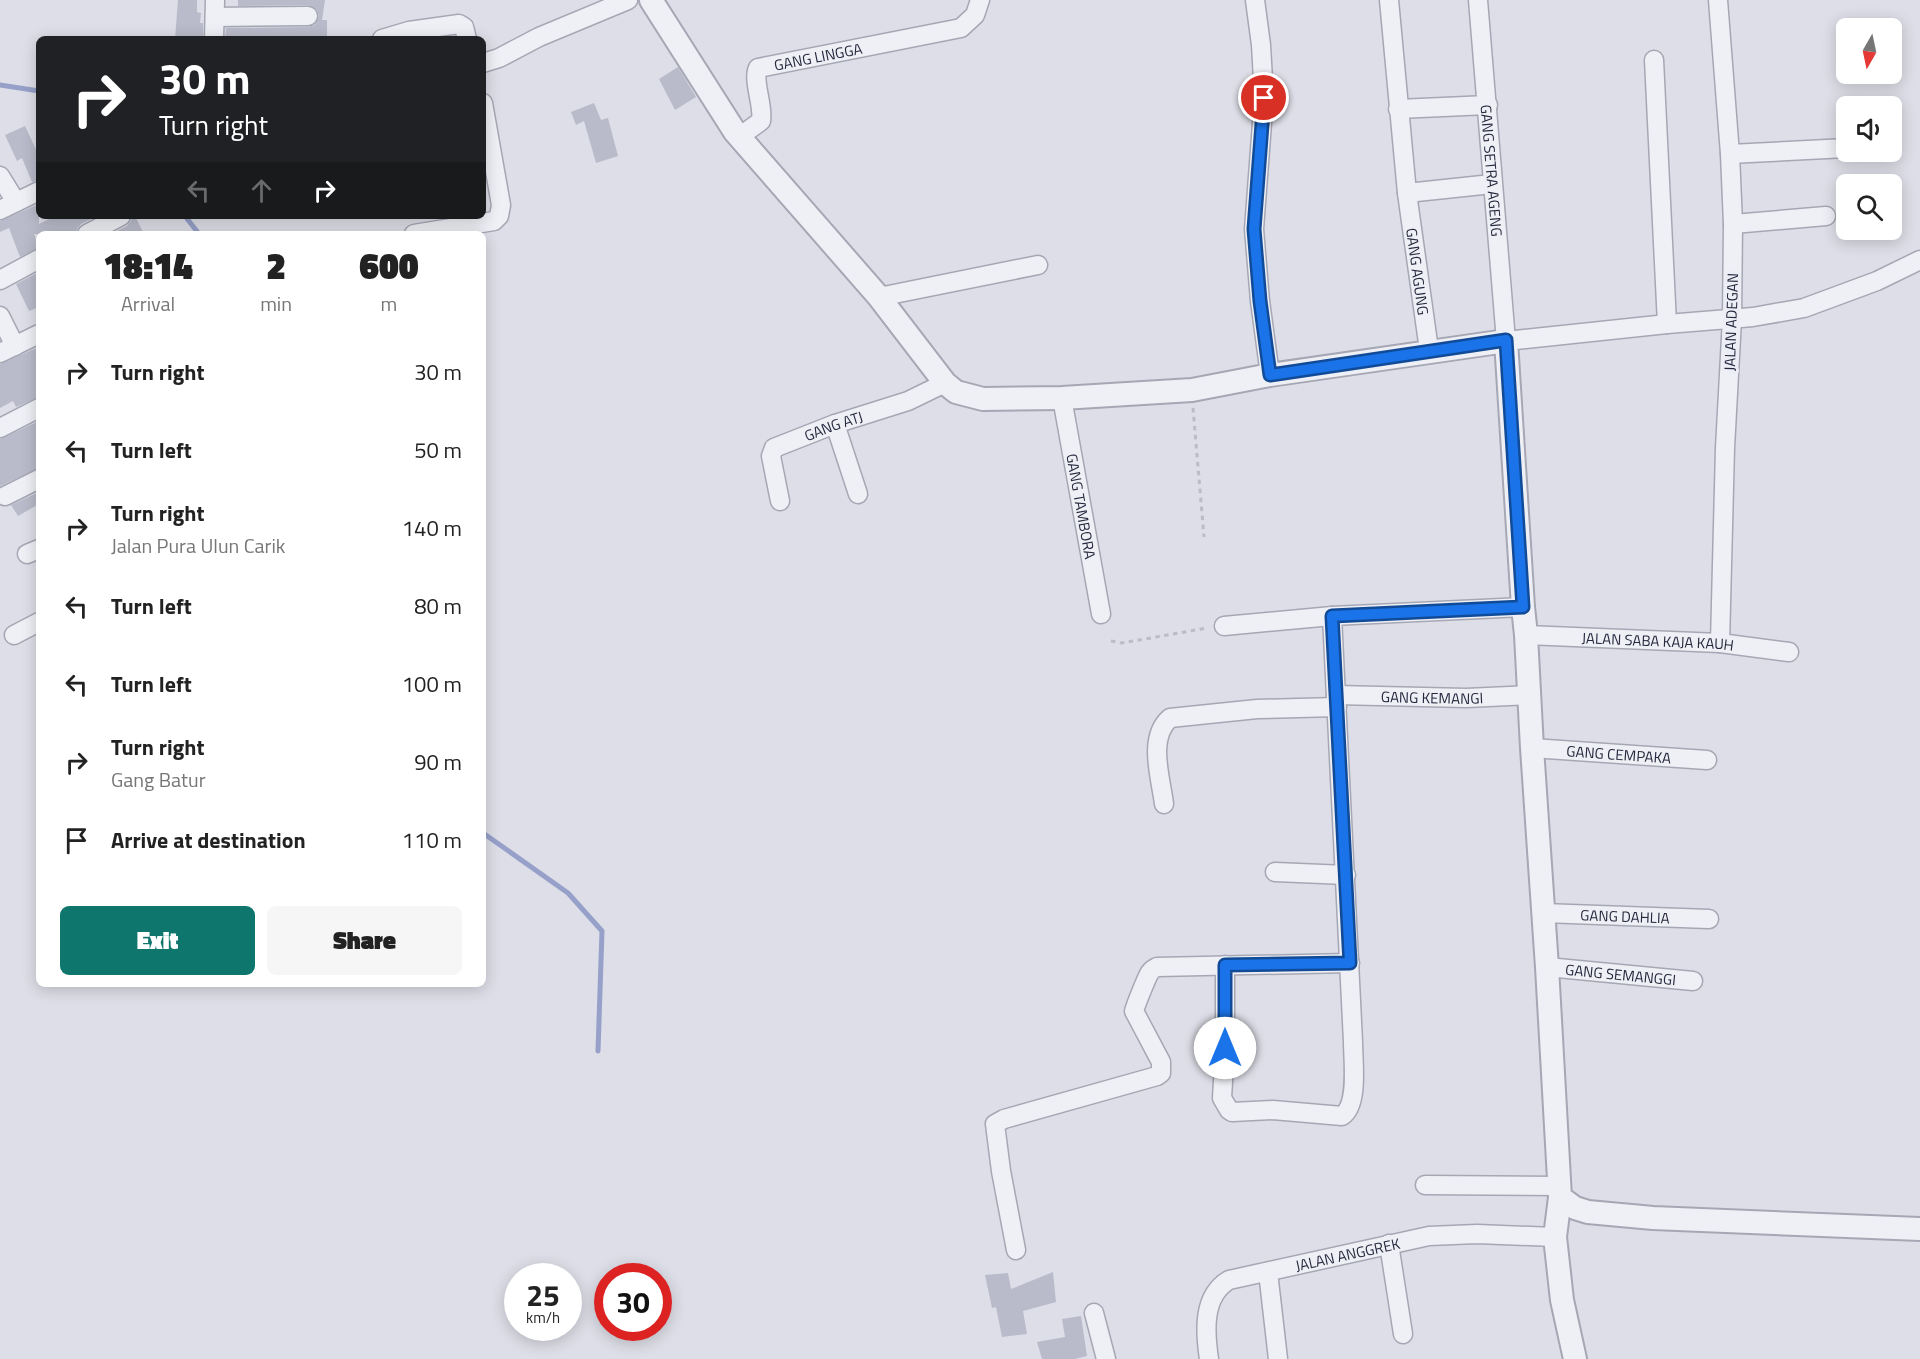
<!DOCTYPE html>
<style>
body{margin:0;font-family:"Titillium Web",sans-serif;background:#f6f6f6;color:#222;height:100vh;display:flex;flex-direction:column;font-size:22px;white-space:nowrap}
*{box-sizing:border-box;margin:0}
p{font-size:20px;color:#767676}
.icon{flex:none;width:33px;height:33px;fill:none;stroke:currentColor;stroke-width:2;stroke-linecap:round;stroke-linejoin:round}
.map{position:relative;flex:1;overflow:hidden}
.panel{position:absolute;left:36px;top:231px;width:450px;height:756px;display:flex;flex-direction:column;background:#fff;border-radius:9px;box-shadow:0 3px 15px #0003}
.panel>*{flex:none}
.hud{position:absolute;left:36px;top:36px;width:450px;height:183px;border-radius:9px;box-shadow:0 3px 15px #0003;background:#202124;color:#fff;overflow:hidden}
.needle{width:39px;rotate:189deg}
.fabs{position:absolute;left:1836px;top:18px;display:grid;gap:12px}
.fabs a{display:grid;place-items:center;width:66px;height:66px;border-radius:9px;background:#fff;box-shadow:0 3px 15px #0003;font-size:30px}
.speed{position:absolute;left:504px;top:1263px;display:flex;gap:12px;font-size:30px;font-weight:700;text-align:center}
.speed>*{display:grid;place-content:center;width:78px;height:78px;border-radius:50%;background:#fff;box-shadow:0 3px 15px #0003;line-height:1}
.speed small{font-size:15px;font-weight:400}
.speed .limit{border:9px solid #d22;background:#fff;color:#111}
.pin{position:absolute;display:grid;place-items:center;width:51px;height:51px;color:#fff;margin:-26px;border:3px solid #fff;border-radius:50%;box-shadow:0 2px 6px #0007}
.me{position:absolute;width:66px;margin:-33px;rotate:0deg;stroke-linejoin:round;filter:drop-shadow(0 0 4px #0008)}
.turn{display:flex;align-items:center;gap:21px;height:126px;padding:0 24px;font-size:27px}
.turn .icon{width:78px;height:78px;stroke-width:2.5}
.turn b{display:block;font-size:42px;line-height:51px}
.lanes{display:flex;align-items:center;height:57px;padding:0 24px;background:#0003;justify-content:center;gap:30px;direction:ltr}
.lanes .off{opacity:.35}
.eta{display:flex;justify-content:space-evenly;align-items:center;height:102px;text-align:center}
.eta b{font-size:36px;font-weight:800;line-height:42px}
.cta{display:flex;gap:12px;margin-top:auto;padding:12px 24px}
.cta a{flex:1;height:69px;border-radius:9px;background:#0f766e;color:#fff;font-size:24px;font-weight:800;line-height:69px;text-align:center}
.cta a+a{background:#f6f6f6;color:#222}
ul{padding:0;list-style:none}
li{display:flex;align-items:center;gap:18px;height:78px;padding:0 24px}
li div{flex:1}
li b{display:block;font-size:22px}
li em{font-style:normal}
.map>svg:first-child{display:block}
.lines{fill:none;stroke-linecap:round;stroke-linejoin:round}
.stream{stroke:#96a0c9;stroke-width:5}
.building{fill:#babbca}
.minor-casing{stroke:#a6a7b4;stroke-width:21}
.tertiary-casing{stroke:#a6a7b4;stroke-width:26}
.path{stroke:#bbbcc5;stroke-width:3;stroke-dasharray:4.5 4.5;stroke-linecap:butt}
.minor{stroke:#eff0f5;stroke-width:18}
.tertiary{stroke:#eff0f5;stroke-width:22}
.route-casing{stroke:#114b97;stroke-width:15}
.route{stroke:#1a73e8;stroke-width:10}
.labels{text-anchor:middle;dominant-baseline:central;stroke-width:6;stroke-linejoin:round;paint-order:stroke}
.street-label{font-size:15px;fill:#26283e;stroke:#ecedf5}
</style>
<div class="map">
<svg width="1920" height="1359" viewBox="0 0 1920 1359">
<rect width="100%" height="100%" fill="#dddee7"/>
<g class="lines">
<path class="stream" d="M0 85 39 91
M185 216 199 234
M483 833 568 893 602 931 598 1051"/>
</g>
<path class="building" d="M178 0H197V12L201 13 200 23H203V39H175Z
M238 0H325L322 20H327V39H225L226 28 308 27 314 25 319 16 317 10 308 5 238 6Z
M678 67 696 97 675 110 659 79Z
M594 103 601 120 608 118 618 156 596 163 584 121 576 125 571 112Z
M25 126 39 156V180L32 182 22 158 17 161 5 135Z
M39 204V224L55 216H97L81 224 77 229 76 234H34L39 248 20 257 9 228 0 232V221Z
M132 216H135L144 234H111L127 226 131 221Z
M39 272V307L29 311 16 284Z
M39 347V397L16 407 13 401 0 408V364Z
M39 421V468L0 486V439Z
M39 492V504L18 516 11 505Z
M1053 1272 1056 1302 1023 1311 1027 1334 1002 1337 996 1307 992 1308 985 1275 1008 1273 1011 1289Z
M1081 1316 1087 1356 1075 1359H1042L1037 1342 1065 1337 1062 1319Z"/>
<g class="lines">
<g class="minor-casing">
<g id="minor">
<path d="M1255 0 1261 45 1264 97 1254 229 1260 301 1270 375"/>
<path id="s1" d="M1389 0 1407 193 1429 350"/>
<path id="s2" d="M1478 0 1506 341 1667 324 1753 317 1804 308 1877 281 1920 260"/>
<path d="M1718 0 1730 154 1733 224 1732 319 1725 448 1720 643"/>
<path d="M215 17 308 16"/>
<path d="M214 39 215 0"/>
<path d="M382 39 409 31 459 24 464 27 467 39"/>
<path d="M1654 60 1667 324"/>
<path d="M483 63 499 58 539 37 628 0"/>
<path d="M1398 109 1488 105"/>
<path id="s3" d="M739 137 761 121C764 106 752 80 758 68L961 28 975 15 980 0"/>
<path d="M1730 154 1846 148"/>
<path d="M0 176 16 202"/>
<path d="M1407 193 1492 184"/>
<path d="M0 210 39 191"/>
<path d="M1733 224 1826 216"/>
<path d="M87 234 121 216"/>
<path d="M414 234 494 221 499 216 501 205 483 103"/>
<path d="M0 280 39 259"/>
<path d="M879 297 1038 265"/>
<path d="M0 316 15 346"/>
<path d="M0 353 39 334"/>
<path id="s4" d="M1062 398 1101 614"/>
<path d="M835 424 858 494"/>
<path d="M0 428 39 408"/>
<path d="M5 496 39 479"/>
<path id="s5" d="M780 501 771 456 774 448 835 424 908 401 945 383"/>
<path d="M27 554 39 549"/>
<path d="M1224 626 1332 616 1523 607"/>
<path d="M14 635 39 622"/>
<path id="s6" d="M1526 635 1720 643 1789 652"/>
<path id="s7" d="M1336 695 1466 698 1529 695"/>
<path id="s8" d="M1532 748 1707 760"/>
<path d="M1164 804C1161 778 1147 738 1170 718L1257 709 1337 707"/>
<path d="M1275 872 1346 875"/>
<path id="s9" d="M1543 913 1709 919"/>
<path d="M1225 965V1048L1222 1098 1229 1110 1232 1112 1273 1110 1342 1116C1359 1105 1353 1061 1353 1042L1332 616"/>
<path id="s10" d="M1547 967 1693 981"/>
<path d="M1425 1185 1559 1186"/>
<path d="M1389 1244 1403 1334"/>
<path d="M1016 1250 1001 1171 995 1124 1004 1119 1157 1076 1161 1073V1062L1134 1011C1134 1009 1147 977 1149 974 1152 969 1152 970 1157 967L1350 963"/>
<path d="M1268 1272 1278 1359"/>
<path d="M1094 1313 1106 1359"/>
<path id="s11" d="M1209 1359C1205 1332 1202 1296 1229 1280L1429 1236 1477 1234 1555 1237"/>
</g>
</g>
<g class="tertiary-casing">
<path id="tertiary" d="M651 0 735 132 879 297 945 383 956 392 983 399 1062 398 1192 390 1270 375 1506 341 1523 607 1526 635 1532 748 1547 967 1560 1197 1555 1237 1562 1300 1575 1359
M1560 1197 1575 1208 1588 1212 1653 1218 1920 1229"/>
</g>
<path class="path" d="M1193 408 1204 537
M1111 641 1122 643 1207 628"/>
<use href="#minor" class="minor"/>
<use href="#tertiary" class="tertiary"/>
</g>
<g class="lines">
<g class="route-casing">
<path id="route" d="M1225 1048V965L1350 963 1332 616 1523 607 1506 340 1270 375 1260 301 1254 229 1264 98"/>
</g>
<use href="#route" class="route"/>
</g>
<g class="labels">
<g class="street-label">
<text stroke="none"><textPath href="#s3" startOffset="142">GANG LINGGA</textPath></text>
<text stroke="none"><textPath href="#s2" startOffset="171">GANG SETRA AGENG</textPath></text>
<text stroke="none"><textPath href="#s1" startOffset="273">GANG AGUNG</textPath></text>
<text transform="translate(1731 322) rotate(-88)">JALAN ADEGAN</text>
<text stroke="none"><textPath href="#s5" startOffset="118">GANG ATJ</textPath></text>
<text stroke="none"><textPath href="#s4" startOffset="110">GANG TAMBORA</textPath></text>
<text stroke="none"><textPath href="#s6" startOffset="132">JALAN SABA KAJA KAUH</textPath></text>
<text stroke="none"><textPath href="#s7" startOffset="96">GANG KEMANGI</textPath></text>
<text stroke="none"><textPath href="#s8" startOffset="87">GANG CEMPAKA</textPath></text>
<text stroke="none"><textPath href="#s9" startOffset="82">GANG DAHLIA</textPath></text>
<text stroke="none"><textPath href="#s10" startOffset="74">GANG SEMANGGI</textPath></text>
<text stroke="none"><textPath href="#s11" startOffset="208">JALAN ANGGREK</textPath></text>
</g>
</g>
</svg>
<div class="fabs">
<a><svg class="needle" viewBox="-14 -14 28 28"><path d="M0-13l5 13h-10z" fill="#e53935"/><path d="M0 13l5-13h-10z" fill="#767676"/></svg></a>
<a><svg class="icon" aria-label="sound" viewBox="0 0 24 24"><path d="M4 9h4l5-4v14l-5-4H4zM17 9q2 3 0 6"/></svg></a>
<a><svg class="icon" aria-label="search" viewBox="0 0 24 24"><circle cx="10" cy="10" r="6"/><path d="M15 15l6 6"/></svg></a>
</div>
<div class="speed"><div>25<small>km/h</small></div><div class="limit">30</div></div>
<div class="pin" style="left:1264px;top:98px;background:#d93025"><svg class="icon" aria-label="arrive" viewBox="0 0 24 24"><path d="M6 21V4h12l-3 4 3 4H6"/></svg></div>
<svg class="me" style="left:1225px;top:1048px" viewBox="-20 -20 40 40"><circle r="19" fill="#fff"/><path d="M0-13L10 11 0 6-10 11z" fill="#1a73e8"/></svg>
<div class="hud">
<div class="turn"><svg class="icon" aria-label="right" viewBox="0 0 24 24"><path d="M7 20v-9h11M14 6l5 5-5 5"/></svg><div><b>30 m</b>Turn right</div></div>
<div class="lanes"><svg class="icon off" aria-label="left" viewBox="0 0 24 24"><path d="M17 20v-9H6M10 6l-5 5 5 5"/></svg><svg class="icon off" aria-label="ahead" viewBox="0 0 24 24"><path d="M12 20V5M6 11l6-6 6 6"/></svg><svg class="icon" aria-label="right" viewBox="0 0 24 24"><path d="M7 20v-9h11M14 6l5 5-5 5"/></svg></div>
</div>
<section class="panel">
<div class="eta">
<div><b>18:14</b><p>Arrival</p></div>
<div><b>2</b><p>min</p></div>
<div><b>600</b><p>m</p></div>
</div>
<ul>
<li><svg class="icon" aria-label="right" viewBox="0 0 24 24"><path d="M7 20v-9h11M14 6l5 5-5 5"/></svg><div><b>Turn right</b></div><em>30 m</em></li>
<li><svg class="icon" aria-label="left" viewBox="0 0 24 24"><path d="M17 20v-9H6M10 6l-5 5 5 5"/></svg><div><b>Turn left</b></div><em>50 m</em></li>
<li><svg class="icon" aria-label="right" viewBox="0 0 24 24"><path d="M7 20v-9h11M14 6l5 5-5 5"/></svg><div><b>Turn right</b><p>Jalan Pura Ulun Carik</p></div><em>140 m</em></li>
<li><svg class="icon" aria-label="left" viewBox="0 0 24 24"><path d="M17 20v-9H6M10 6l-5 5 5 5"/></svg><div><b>Turn left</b></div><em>80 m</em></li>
<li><svg class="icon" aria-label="left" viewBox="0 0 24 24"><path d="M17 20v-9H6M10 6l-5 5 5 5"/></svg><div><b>Turn left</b></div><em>100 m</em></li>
<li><svg class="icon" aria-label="right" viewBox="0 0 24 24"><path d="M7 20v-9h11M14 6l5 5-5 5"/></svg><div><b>Turn right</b><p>Gang Batur</p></div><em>90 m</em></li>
<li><svg class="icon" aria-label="arrive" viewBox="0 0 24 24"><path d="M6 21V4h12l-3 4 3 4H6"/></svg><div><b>Arrive at destination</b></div><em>110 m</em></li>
</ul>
<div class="cta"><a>Exit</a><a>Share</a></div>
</section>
</div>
